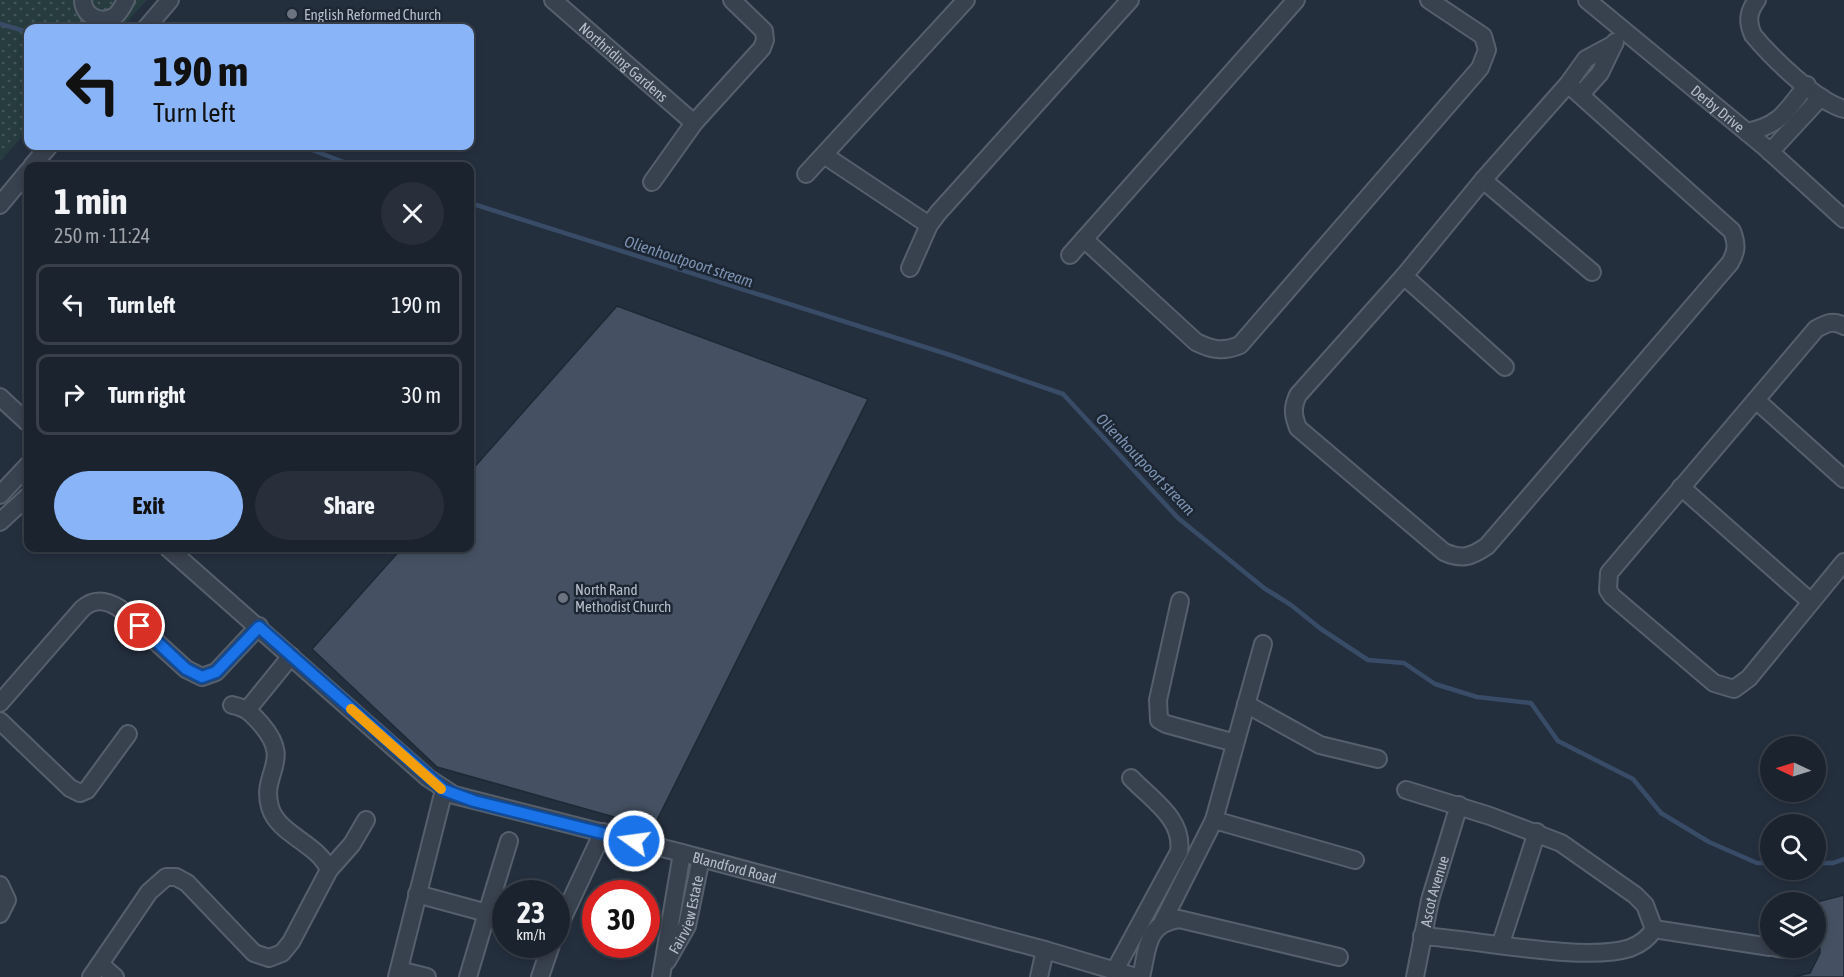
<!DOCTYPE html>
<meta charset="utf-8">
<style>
body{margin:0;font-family:"Asap Condensed",sans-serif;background:#282f3a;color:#f1f3f6;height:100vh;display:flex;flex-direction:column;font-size:22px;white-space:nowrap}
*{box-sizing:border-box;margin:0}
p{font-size:20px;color:#a0a4aa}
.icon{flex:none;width:33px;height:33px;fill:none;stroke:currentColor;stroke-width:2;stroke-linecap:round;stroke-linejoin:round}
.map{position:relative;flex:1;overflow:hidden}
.side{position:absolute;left:24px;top:162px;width:450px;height:390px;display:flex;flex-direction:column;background:#1b232e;border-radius:12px;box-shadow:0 3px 9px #0003,0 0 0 2px #39404a}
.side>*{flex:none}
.hud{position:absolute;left:24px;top:24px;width:450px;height:126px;border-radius:12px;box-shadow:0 3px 9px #0003,0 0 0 2px #39404a;background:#8ab4f8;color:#111;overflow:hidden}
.needle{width:39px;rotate:274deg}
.fabs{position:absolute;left:1760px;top:736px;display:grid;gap:12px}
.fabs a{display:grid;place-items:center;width:66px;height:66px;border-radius:50%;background:#1b232e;box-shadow:0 3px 9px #0003,0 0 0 2px #39404a;font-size:30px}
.speed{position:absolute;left:492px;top:880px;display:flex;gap:12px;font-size:30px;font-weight:700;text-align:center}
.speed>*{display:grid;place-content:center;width:78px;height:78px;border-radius:50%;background:#1b232e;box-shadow:0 3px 9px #0003,0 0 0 2px #39404a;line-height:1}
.speed small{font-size:15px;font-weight:400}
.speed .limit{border:9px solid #d22;background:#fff;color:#111}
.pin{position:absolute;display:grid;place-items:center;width:51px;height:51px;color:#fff;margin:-26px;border:3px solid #fff;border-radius:50%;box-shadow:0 2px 6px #0007}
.me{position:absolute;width:66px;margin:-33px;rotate:284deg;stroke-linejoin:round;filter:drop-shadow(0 0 4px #0008)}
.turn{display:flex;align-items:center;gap:21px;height:126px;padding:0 30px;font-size:27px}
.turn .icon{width:78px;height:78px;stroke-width:2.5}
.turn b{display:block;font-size:42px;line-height:51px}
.round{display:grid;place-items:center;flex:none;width:63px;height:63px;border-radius:32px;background:#282f3a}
.headline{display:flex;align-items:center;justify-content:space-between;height:102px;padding:0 30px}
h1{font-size:36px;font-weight:700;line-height:45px}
.cta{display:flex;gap:12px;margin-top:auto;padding:12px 30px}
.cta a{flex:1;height:69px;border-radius:36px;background:#8ab4f8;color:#111;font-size:24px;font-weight:700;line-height:69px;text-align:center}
.cta a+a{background:#282f3a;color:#f1f3f6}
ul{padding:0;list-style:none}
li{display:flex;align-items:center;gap:18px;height:81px;margin:0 12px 9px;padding:0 18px;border:3px solid #39404a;border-radius:12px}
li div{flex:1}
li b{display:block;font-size:22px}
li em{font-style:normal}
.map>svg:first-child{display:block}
.park{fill:url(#park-dots)}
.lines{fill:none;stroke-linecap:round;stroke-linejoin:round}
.stream{stroke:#394c67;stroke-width:4.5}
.building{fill:#455162;stroke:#1f2835;stroke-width:1.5}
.minor-casing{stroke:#565f6c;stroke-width:20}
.minor{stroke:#38414e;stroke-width:16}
.route-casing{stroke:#114b97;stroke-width:15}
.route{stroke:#1a73e8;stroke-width:10}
.slow{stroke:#f59e0b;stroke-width:10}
.worship-dot{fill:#6b7280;stroke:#1d2633;stroke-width:2}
.labels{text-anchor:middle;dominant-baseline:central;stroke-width:5;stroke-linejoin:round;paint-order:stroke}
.poi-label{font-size:15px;fill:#b4bcc9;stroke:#1d2633;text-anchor:start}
.street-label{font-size:15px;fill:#b4bcc9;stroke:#1d2633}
.water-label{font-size:16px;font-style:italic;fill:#7c92b1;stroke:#1d2633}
</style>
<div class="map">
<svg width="1844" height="977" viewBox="0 0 1844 977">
<defs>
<pattern id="park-dots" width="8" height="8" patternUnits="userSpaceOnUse" patternTransform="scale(1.5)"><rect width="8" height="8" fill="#263c3f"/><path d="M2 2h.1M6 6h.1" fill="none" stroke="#435659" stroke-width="1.8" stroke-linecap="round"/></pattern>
</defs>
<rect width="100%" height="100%" fill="#242f3e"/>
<path class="park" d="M0 0H147L121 28H28V130L0 161Z"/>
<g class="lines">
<path class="stream" d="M0 24 28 32
M302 146 354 166
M470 203 950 355 1063 394 1178 518 1264 588 1291 605 1321 629 1368 660 1404 663 1435 684 1477 697 1531 703 1558 741 1633 779 1661 813 1709 842 1757 863H1770
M1815 863H1833L1844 859"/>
</g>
<path class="building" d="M617 306 868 399 653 828 437 767 312 649 402 548H470V472Z
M1844 895V977H1793L1810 973 1820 953 1817 902Z"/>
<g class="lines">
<g class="minor-casing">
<g id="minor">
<path d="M83 0C83 16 101 25 115 16 120 12 123 6 126 0"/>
<path id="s1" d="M553 0 694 123"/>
<path id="s2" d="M1587 0 1765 147 1844 219"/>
<path d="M1757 0C1748 12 1747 22 1753 35 1772 58 1816 101 1844 109"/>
<path d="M146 28 170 0"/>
<path d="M1568 84 1732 231C1737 244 1737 251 1730 263L1487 546C1471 557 1462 560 1444 552L1298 428C1293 415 1292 408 1298 395L1404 276 1483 180 1568 84 1586 59 1614 44"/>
<path d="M1581 94 1600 73 1615 42"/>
<path d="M1747 132C1781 125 1786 111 1807 85"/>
<path d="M1770 152 1821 97"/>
<path d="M824 155 929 225"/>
<path d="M32 166 49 146"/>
<path d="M806 174 966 0"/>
<path d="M1483 180 1592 272"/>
<path d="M652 182 694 123 762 48 765 40 764 31 732 0"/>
<path d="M0 205 28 171"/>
<path d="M1084 239 1196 342C1212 350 1223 352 1240 345L1480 68 1487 50 1483 36 1429 0"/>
<path d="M1070 255 1296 0"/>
<path d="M910 268 929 225 938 213 1130 0"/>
<path d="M1404 276 1505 367"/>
<path d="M1844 326C1833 320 1827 323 1816 329L1609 573 1608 590 1612 596 1714 683 1734 689 1749 678 1844 562"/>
<path d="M0 397 28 423"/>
<path d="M1756 400 1844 479"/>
<path d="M1681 487 1811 602"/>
<path d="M0 495 28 465"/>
<path d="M0 522 28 496"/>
<path id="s3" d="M168 548 428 778 454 795 682 853 1045 950 1136 977"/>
<path d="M1180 601 1158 700 1159 720 1166 724 1235 743"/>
<path d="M0 703 82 609C94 598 106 600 119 608L186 669 202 677 216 672 259 626"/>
<path d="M1246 704 1320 745 1378 759"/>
<path d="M232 705C247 708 251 713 261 724 294 762 260 772 270 807 278 835 318 843 329 870"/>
<path d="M248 709 291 656"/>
<path d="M0 721 70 788 80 793 87 790 128 734"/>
<path d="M1406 790 1490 816 1561 843 1635 895 1645 905 1654 929C1648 939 1641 944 1630 948 1585 963 1474 939 1422 936"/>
<path d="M1214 820 1263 644"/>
<path d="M0 885 7 900 0 914"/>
<path d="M417 894 487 913 509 841"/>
<path d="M1163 921 1214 820 1355 860"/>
<path d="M1654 929 1770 947"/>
<path d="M556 932 603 832"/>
<path d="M1501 943 1537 832"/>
<path d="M1777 948 1788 949"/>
<path id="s4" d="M667 961 687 926 701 858"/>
<path d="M100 964 115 977"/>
<path d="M399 970 427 977"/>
<path d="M1115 970 1179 852C1184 819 1152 800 1131 778"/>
<path d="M91 977 149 892 166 877H176L187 883 254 953 269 958 282 953 291 942 329 870 352 844 366 820"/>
<path d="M397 977 444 790"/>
<path d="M468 977 487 913"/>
<path d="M540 977 551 945"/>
<path d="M661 977 682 853"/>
<path d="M1039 977 1045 950"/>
<path d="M1141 977C1148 949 1145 924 1179 919L1339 957"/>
<path id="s5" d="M1415 977 1430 900 1459 805"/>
</g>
</g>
<use href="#minor" class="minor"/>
</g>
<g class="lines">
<g class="route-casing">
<path id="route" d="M140 626 186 669 202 677 216 672 259 627 444 790 474 801 634 841"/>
</g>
<use href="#route" class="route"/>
<path class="slow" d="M351 709 441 789"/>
</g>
<g class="worship-dot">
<circle cx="292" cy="14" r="6"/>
<circle cx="563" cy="598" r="6"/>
</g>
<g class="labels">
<g class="poi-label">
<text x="304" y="14">English Reformed Church</text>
<text x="575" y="589">North Rand<tspan x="575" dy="17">Methodist Church</tspan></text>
</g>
<g class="street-label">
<text stroke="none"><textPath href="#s1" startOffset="94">Northriding Gardens</textPath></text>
<text stroke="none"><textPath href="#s2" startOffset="170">Derby Drive</textPath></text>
<text stroke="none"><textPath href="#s3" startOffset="668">Blandford Road</textPath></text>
<text stroke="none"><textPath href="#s5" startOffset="88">Ascot Avenue</textPath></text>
<text stroke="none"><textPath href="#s4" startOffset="51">Fairview Estate</textPath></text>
</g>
<g class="water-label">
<text transform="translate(689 261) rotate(18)">Olienhoutpoort stream</text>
<text transform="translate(1146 464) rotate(46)">Olienhoutpoort stream</text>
</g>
</g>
</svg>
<div class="fabs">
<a><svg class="needle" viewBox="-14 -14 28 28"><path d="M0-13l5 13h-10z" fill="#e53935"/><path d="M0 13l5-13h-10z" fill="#a0a4aa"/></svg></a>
<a><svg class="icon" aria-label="search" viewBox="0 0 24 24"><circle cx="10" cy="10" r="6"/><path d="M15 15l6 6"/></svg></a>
<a><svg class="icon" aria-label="layers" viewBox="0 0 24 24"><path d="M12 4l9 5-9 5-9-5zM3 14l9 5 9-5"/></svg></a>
</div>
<div class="speed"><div>23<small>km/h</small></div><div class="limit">30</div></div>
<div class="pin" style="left:140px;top:626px;background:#d93025"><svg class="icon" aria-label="arrive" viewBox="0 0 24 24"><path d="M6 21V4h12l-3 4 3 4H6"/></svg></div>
<svg class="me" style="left:634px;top:841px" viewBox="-20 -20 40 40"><circle r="17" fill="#1a73e8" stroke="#fff" stroke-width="3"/><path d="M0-11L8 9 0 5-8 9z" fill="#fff"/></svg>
<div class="hud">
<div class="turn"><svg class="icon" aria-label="left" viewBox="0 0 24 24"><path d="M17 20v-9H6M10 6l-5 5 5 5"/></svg><div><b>190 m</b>Turn left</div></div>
</div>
<section class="side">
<div class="headline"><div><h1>1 min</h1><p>250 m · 11:24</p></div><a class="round"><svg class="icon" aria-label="close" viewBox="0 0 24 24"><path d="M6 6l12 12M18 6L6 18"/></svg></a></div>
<ul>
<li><svg class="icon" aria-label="left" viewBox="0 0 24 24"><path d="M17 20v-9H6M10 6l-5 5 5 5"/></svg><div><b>Turn left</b></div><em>190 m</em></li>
<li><svg class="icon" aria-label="right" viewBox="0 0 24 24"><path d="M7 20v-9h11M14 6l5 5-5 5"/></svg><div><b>Turn right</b></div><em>30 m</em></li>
</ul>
<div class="cta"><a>Exit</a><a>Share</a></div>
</section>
</div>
